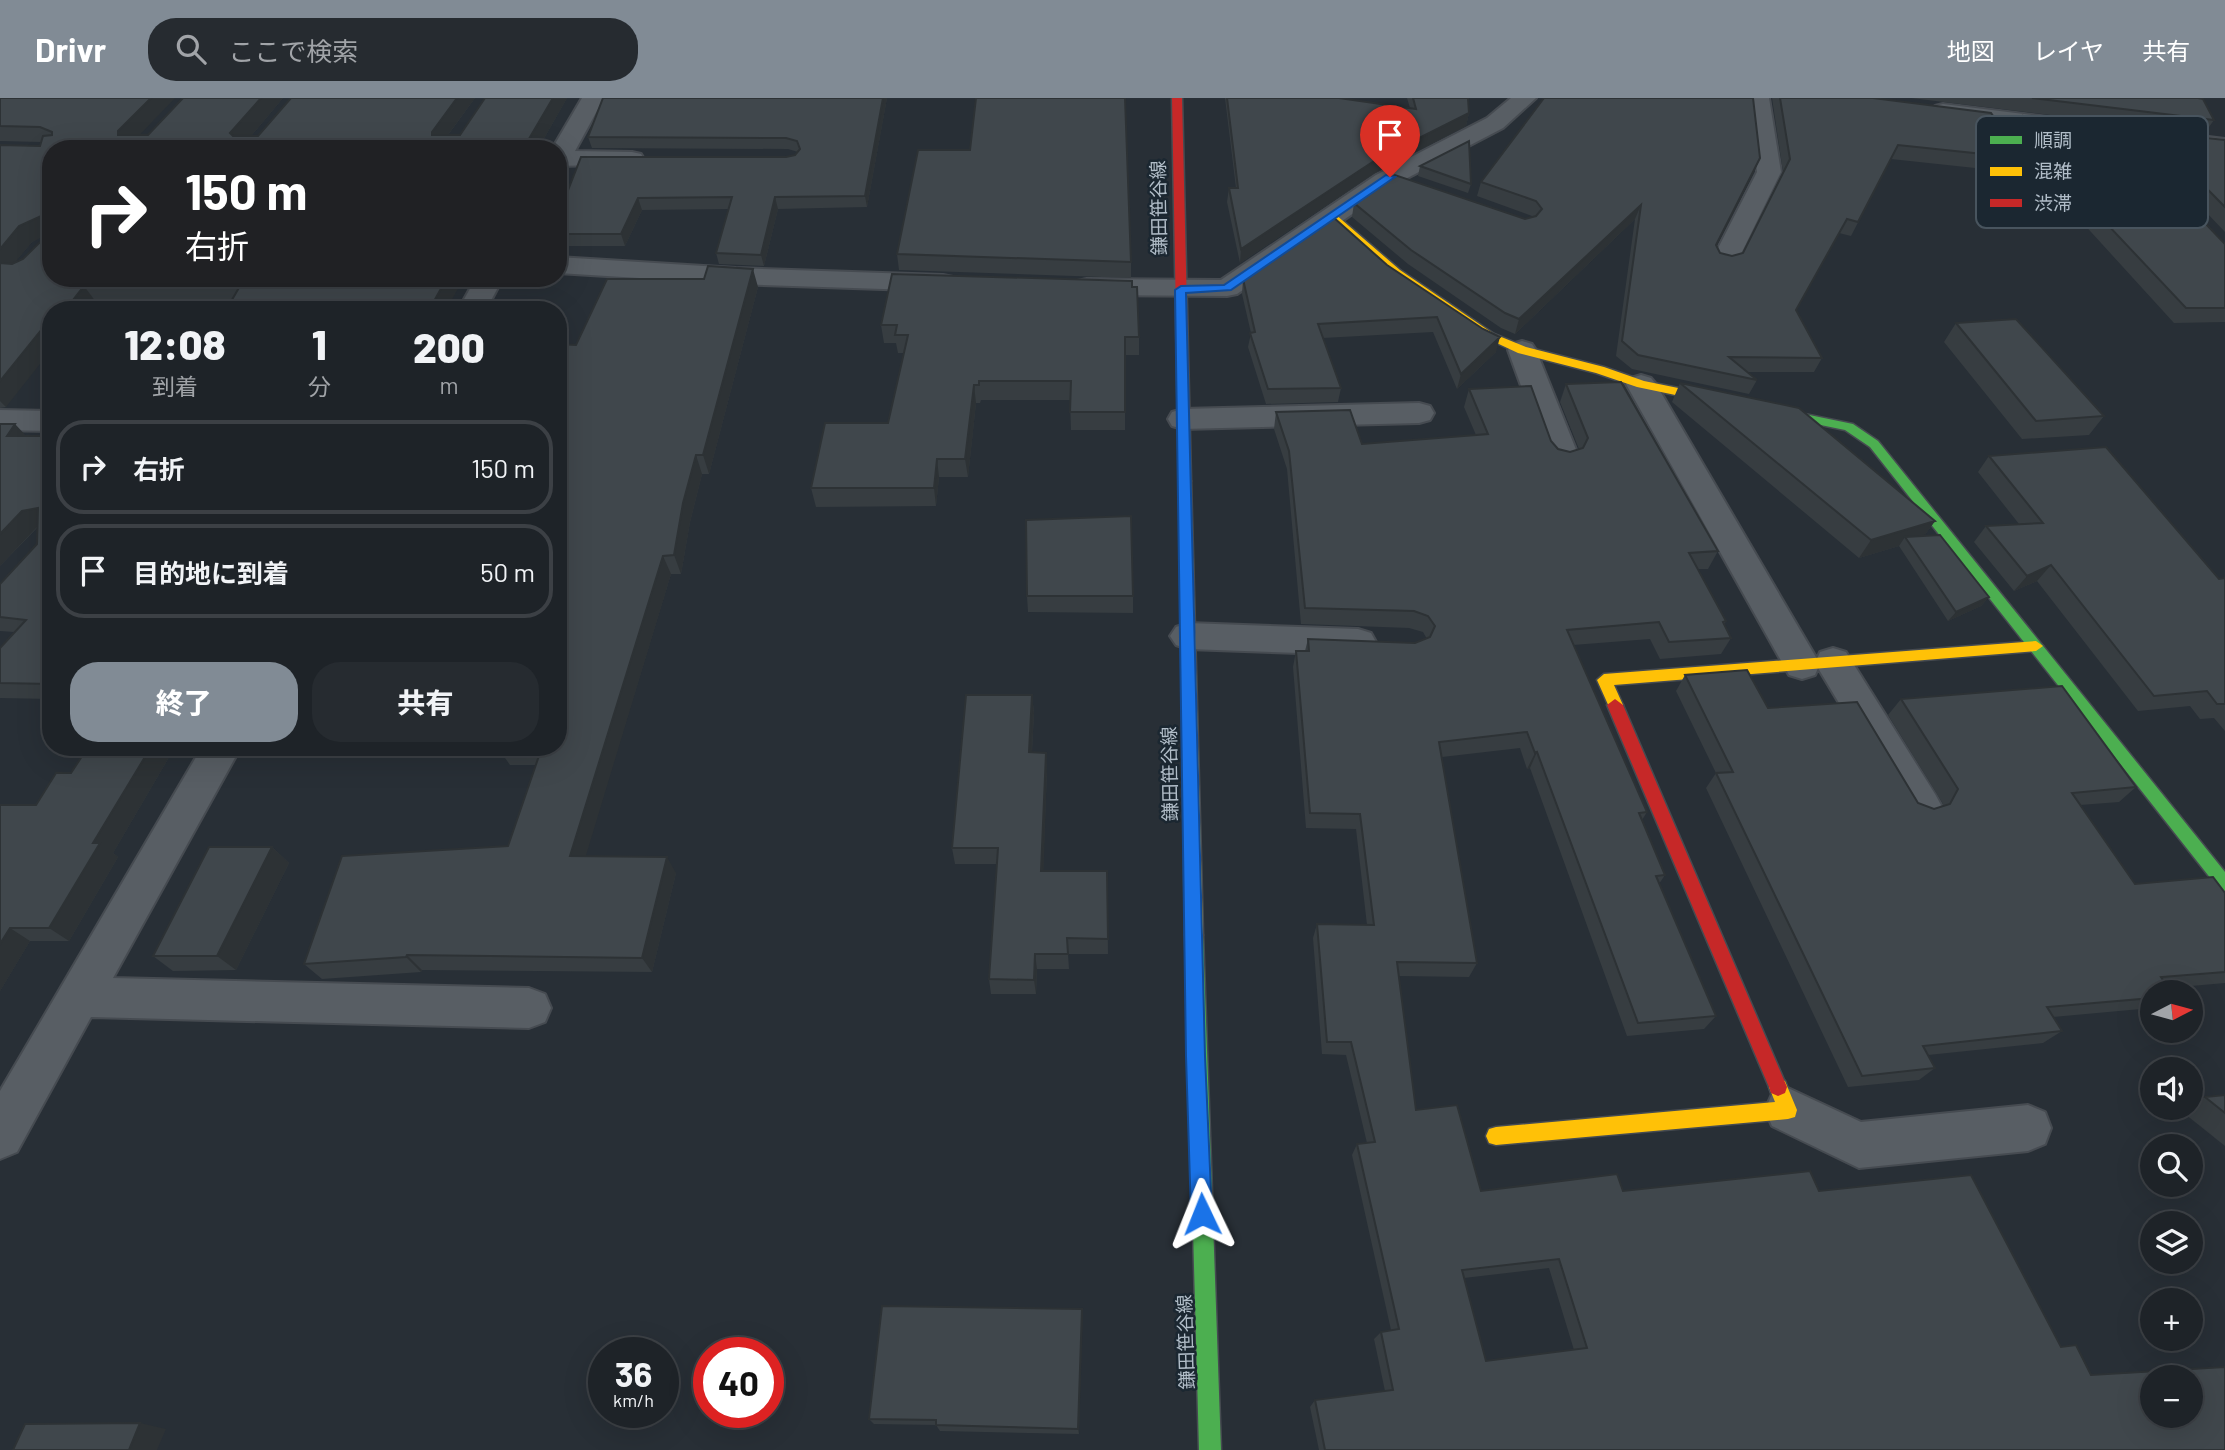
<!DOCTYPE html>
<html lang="ja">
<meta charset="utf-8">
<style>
body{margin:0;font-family:Barlow,"Noto Sans JP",sans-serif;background:#262b30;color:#f1f3f6;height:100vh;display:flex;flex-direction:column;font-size:26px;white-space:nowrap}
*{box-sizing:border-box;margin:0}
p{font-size:23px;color:#a1a4a8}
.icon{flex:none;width:38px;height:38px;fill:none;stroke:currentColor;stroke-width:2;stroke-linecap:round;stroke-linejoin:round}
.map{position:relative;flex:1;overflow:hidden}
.sheet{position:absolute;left:42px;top:203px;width:525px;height:455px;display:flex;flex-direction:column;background:#1e2328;border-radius:28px;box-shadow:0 7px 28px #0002,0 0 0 2px #3c4045}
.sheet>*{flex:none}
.hud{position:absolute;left:42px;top:42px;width:525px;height:147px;border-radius:28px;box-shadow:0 7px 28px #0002,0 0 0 2px #3c4045;background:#202124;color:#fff;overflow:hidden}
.needle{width:46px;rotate:84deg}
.fabs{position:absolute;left:2140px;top:882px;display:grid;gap:14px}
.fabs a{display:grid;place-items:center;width:63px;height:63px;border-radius:50%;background:#1e2328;box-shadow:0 7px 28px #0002,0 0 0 2px #3c4045;font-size:35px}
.speed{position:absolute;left:588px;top:1239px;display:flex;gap:14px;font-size:35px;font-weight:700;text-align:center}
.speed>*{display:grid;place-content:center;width:91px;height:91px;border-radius:50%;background:#1e2328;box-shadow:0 7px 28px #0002,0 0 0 2px #3c4045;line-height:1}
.speed small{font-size:18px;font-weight:400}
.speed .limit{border:10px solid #d22;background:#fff;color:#111}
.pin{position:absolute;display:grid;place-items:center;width:60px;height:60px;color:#fff;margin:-72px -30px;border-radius:50% 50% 50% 0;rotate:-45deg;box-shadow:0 0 7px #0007}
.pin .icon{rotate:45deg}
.me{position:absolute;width:77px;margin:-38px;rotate:358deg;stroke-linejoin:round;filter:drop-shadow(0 0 5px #0008)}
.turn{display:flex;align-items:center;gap:24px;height:147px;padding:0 28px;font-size:32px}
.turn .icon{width:91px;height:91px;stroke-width:2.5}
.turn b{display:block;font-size:49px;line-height:60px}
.eta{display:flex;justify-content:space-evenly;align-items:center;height:119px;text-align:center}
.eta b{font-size:42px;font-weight:800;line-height:49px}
.cta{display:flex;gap:14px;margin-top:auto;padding:14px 28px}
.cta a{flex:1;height:80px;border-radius:28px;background:#818b95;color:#fff;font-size:28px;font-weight:800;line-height:80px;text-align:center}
.cta a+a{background:#262b30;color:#f1f3f6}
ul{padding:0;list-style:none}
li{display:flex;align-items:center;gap:21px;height:94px;margin:0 14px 10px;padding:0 14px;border:4px solid #3c4045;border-radius:28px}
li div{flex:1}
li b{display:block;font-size:26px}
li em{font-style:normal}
header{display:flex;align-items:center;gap:42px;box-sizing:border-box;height:98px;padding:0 35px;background:#818b95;color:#fff}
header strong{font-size:33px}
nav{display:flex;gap:38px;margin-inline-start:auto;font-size:24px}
.search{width:490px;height:63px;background:#262b30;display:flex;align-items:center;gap:18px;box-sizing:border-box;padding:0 24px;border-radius:28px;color:#a1a4a8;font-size:26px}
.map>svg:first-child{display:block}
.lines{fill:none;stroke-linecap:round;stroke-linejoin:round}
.street-casing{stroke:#464b51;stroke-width:4}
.fast-casing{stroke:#464b51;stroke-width:3}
.slow-casing{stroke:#464b51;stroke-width:3}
.jam-casing{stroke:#464b51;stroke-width:3}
.street{fill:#585e64;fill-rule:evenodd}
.fast{fill:#4caf50;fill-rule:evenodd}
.slow{fill:#ffc107;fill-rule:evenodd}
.jam{fill:#c62828;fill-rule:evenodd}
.wall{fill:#373d41;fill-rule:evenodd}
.shaded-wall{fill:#2d3235}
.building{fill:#40474c;stroke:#2d3235;stroke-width:2;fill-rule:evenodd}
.route{fill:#1a73e8;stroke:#114b97;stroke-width:2}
.labels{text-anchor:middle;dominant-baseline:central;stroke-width:5;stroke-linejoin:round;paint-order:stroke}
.street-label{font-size:19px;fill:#b1bdc8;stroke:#1b2731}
.key{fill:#1b2731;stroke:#48545e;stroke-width:2}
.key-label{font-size:19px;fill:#b1bdc8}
</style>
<header>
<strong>Drivr</strong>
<div class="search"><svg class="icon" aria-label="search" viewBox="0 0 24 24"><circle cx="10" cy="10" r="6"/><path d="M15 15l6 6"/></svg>ここで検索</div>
<nav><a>地図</a><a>レイヤ</a><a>共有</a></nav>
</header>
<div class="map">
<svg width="2225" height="1352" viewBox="0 0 2225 1352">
<rect width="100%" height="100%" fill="#282f36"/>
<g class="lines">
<g class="street-casing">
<path id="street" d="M582 0H604L575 53 632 54 641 56 644 61 641 66 558 68V51H552Z
M1511 0H1536L1503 30 1394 87 1237 196 1227 198 1087 197 1077 195 1073 189 1077 183 1087 181 1221 182 1376 77 1487 20Z
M1747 0H1769L1781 74 1738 162 1734 168 1725 170 1716 168 1712 162 1757 74Z
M1943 6 2225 41V55L1935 18 1931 13 1935 8Z
M558 159 736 170 943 177 953 179 957 185 953 191 943 193 736 186 558 175Z
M476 180H503L486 212H458Z
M1522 243 1532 246 1536 252 1579 359 1574 366 1563 369 1552 366 1547 359 1508 252 1512 246Z
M1641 277 1651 280 1656 286 1817 561 1820 554 1833 550 1846 554 1935 696 1941 707 1935 718 1921 723 1907 718 1818 570 1815 577 1802 581 1789 577 1626 286 1631 280Z
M1419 305 1430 308 1434 315 1430 322 1419 325 1183 331 1172 328 1168 321 1172 314 1183 311Z
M0 312 51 313V333L0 332Z
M1188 525 1358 531 1371 535 1376 544 1371 553 1358 557 1188 551 1176 547 1170 538 1176 529Z
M202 649H241L113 880 529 890 545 896 551 910 545 924 529 930 91 919 17 1054 0 1061V993Z
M1788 990 1861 1024 2028 1007 2045 1014 2051 1030 2045 1046 2028 1053 1859 1070 1772 1028 1765 1012 1772 996Z"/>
</g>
<g class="fast-casing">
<path id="fast" d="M1776 310 1853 326 1878 343 2225 774V793L2219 791 1870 349 1845 332 1772 317 1770 314Z
M1194 829 1200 832 1203 837 1221 1352H1199L1185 837 1188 832Z"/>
</g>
<g class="slow-casing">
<path id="slow" d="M1327 116H1335L1400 172 1494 236 1526 249 1604 269 1644 283 1776 310 1782 314 1776 318 1637 289 1596 275 1518 255 1486 240 1392 176 1327 120Z
M1185 379 1191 383 1203 837 1200 842 1194 845 1188 842 1185 837 1179 383Z
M2036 543 2043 548 2036 553 1614 587 1623 607 1615 613 1610 611 1597 582 1604 576Z
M1778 980 1785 983 1797 1012 1795 1019 1788 1021 1496 1047 1489 1045 1486 1038 1489 1031 1496 1029 1775 1004 1769 989 1771 983Z"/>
</g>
<g class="jam-casing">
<path id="jam" d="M1172 0H1182L1191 383 1185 387 1179 383Z
M1615 601 1623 607 1787 989 1785 995 1778 998 1771 995 1769 989 1607 607Z"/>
</g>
<use href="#street" class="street"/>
<use href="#fast" class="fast"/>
<use href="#slow" class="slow"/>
<use href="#jam" class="jam"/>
</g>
<path class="wall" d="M0 0 140 37H148L283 0 251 38H258L475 0 448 37H460L567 0 538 51H51L464 180 231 204H96L90 212H51L6 309 0 310V47L40 48 41 44 0 43ZM41 139V143L23 161 14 165 32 144Z
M603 0H887L867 109 778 111 764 168 719 166 716 155 729 111 642 112 625 148H558V118L795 57 798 54 788 51 592 50 588 39Z
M1225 0H1339L1410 10 1407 0H1468L1469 15 1466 28 1375 75 1240 165 1227 104 1229 90H1236Z
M1772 0H1873L2033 75 2043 78H2047L2015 32 2024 18 2225 146V224L2174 225 2081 123 2047 126 1995 82H1983L1975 70 1891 61 1851 138 1839 135 1796 212 1822 260 1814 274H1747L1757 282 1749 296 1632 271 1616 258 1635 121 1515 236 1501 230 1408 166 1352 119 1354 105 1525 121 1533 119 1532 118 1477 98 1481 84 1754 74 1716 148 1720 155 1732 158 1743 155 1783 74Z
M1911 0H2198L2214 22 2204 36Z
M2151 34 2225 42V134L2142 47Z
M1420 68 1471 86 1468 95 1418 78Z
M897 156 1131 164V180L899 172Z
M1387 167 1496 254 1457 291 1433 234 1323 240 1341 290 1338 304 1266 306 1248 249 1251 235 1242 196 1243 181Z
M892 176 1139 239V257H1125V332H1071L1070 302H981L980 305H976L968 379H939L936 408 816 409 811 390 888 325 904 255H898L896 245H884L881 227Z
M704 181 758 189 709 376H702L690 424 681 476H671L585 758 676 775 652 874 422 872 421 874 322 881 304 866 508 748 536 667H510L498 650 558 649 576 247Z
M1956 225 2104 318 2089 337 2022 341 1944 244Z
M1680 285 1935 423 1924 438 1989 499 1981 508 1948 523 1899 448 1859 460 1672 304Z
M1566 286 1718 453 1708 471H1698L1726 523 1724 527 1731 540 1721 556 1660 561 1650 541 1573 547 1647 714 1642 722 1665 777 1659 786 1716 918 1704 931 1627 938 1530 670 1527 671 1520 650 1442 659 1477 865 1469 879 1399 878 1416 1012 1481 1093H1819L2061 1249 2091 1277 2225 1352H1319L1310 1309 1315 1302 1385 1293 1374 1241 1381 1234 1391 1232 1352 1057 1357 1046 1367 1045 1346 957 1322 956 1313 840 1317 826 1367 827 1356 731 1306 730 1293 569 1296 553H1305L1308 541 1415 545 1427 541 1423 534 1409 530 1301 526 1287 371 1274 331 1276 314 1362 346 1476 337 1464 309 1469 291 1551 343 1558 351 1570 354 1579 351 1560 304ZM1549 1170 1574 1252 1486 1263 1464 1180Z
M26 338H51V601L0 600V550L14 534 0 533V486L37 446 38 429 0 468Z
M1989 358 2219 481 2225 480V633L2214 620 2200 621 2190 608 2138 613 2037 483 2014 493 1974 444 1986 428 2019 426 1978 374Z
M1027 498H1133V515L1028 514Z
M1685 577 1768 610 1918 705 1934 711 1942 709 1943 706 1888 617 1901 601 2136 689 2119 704 2080 707 2135 786 2225 795V885L2168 890 2152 894V910L2053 919 2062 933 2043 945 1928 957 1935 970 1919 982 1848 989 1706 690 1716 675 1676 593Z
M1032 597 1034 615 1032 654 1046 655 1047 672 1043 773H1107L1108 856H1068L1069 871H1037L1036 896H991L989 881 997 766H955L952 750Z
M88 649H175L113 755 118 759 69 843H30L0 893V707H36L71 675Z
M272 749 289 765 236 872 173 873 153 858Z
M2225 997V1048L2180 1012 2185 1010H2191V1006L2205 999Z
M1082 1211 1079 1336 940 1333 936 1327 874 1326 869 1321Z"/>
<path class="shaded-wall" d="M151 0H175L128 49 118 37V33Z
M261 0H283L240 51 230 35Z
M457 0H475L439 49 432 37V34Z
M553 0H567L538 51H523Z
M883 0H887L867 109 865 98Z
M1469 15 1466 28 1375 75 1240 165 1241 151 1377 61Z
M1760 60 1754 74 1710 161 1716 147Z
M775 99 778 111 764 168 761 157Z
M638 100 642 112 625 148 621 136Z
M1641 107 1635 121 1515 236 1519 221Z
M41 118 51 135 32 144 7 174 0 167V151L19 128Z
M753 171 758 189 709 376 703 357Z
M447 180H464L446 212H429Z
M84 188 96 204 90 212H65Z
M51 220V252L6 309 0 303V283Z
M1500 239 1496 254 1457 291 1461 276Z
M974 287 976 305 968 379 965 361Z
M15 326 30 342 7 338Z
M696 357 702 376 690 424 681 476 674 457 683 405Z
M937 361 939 379 936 408 934 390Z
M38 410 37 429 0 468V436L22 413Z
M1935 423 1922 441 1905 439 1899 448 1859 460 1871 442Z
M663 458 671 476 581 774 570 758Z
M2051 467 2037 483 2014 493 2027 478Z
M1989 499 1981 508 1948 523 1956 514Z
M1032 597 1034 615 1031 671 1029 654Z
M151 649H175L113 755 118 759 69 843 49 830 93 745Z
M1537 654 1530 670 1527 671 1535 655Z
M1046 655 1047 672 1043 789 1041 773Z
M272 749 289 765 236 872 217 858Z
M667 759 676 775 652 874 642 860Z
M10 830 30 843 0 893V846Z
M1035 856 1037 871 1036 896 1034 882Z
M407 857 422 872 421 874 406 859Z
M1082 1211 1083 1218 1079 1336 1078 1331Z
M140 1325 166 1331 157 1352H129Z"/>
<path class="building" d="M0 0H151L118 33V37H148L183 0H261L230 35 233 38H258L291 0H457L432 34V37H460L485 0H553L523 51H51V180H447L429 212H226L240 188H84L65 212H51V220L0 283V165L12 166 23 161 41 143V118L19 128 0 151V47L40 48 43 38 52 37V34L40 29 0 28Z
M603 0H883L865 98 775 99 761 157 716 155 732 99 638 100 621 136H558V118L581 59H786L795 57 800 51 797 43 786 40 588 39Z
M976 0H1125L1131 164 897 156 918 52H970Z
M1227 0H1339L1416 11 1413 0H1468L1469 15 1377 61 1241 151 1229 90H1238Z
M1544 0H1753L1760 60 1716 147 1720 155 1732 158 1743 155 1790 61 1780 0H1873L1991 15 2033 75 2043 78 2055 75 2058 67 2024 18 2113 29 2225 146V210H2186L2091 109 2056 112 2003 68H1992L1983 56 1898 47 1858 124 1847 121 1796 212 1822 260 1729 259 1757 282 1638 257 1622 243 1641 107 1519 221 1505 215 1411 152 1354 105 1395 77 1525 121 1536 118 1542 111 1536 103 1481 84Z
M2032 0H2198L2203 1 2214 22Z
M2151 34 2225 42V109Z
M1469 43 1471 86 1420 68Z
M1333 119 1387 167 1483 231 1500 239 1461 276 1437 219 1318 226 1341 290 1268 291 1250 235 1255 234 1243 181Z
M708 168 753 171 703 357H696L683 405 674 457 663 458 570 758 667 759 642 860 407 857 406 859 304 866 342 758 508 748 542 649H498H558V246L576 247 607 181H704Z
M892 176 1132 183V189H1137L1139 239H1125V314H1070L1071 283H979V287H974L965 361H937L934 390H811L825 325H888L908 237H895L897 227H881Z
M2016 221 2104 318 2036 323 1956 225Z
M1621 284 1718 453 1689 455 1726 523 1723 524 1731 540 1669 544 1659 524 1567 532 1647 714 1639 715 1665 777 1656 778 1716 918 1638 925 1537 654 1535 655 1527 634 1439 644 1477 865 1397 864 1416 1012 1457 1007 1481 1093 1617 1076 1623 1093 1810 1073 1819 1093 1971 1077 2061 1249 2076 1247 2091 1277 2225 1269V1352H1325L1315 1302 1393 1292 1381 1234 1399 1231 1357 1046 1375 1044 1351 944H1327L1317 826 1374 827 1360 716 1310 715 1296 553H1309L1308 541 1415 545 1430 539 1435 528 1428 518 1414 513 1305 510 1289 353 1276 314 1350 312 1362 346 1488 336 1469 291 1531 288 1551 343 1558 351 1570 354 1583 350 1588 340 1566 286ZM1559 1161 1587 1250 1486 1263 1462 1172ZM2152 1279H2191V1318H2152Z
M1680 285 1799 310 1935 423 1871 442Z
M0 326H15L7 338H51V586L0 585V550L26 522 0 519V486L37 446 38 410 22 413 0 436Z
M2106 349 2219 481 2225 480V606H2217L2207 593 2154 598 2051 467 2027 478 1986 428 2043 425 1989 358Z
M1131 418 1133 498H1027L1026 422Z
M1940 437 1989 499 1956 514 1905 439Z
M1747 572 1768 610 1857 604 1918 705 1934 711 1950 706 1958 691 1901 601 2062 588 2136 689 2072 695 2135 786 2213 779 2225 795V874L2161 879 2171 894H2152V900L2047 909 2062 933 1923 948 1935 970 1862 978 1716 675 1733 674 1685 577Z
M966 597H1032L1029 654 1046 655 1041 773H1107L1108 841 1067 840 1068 856H1035L1034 882 989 881 998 750H952Z
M88 649H151L93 745H100L49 830H10L0 846V707H36L56 675H71Z
M209 749H272L217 858H153Z
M2225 997V1015L2205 999Z
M882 1208 1082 1211 1078 1331 936 1327V1322L869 1321Z
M140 1325 129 1352H13L25 1326Z"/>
<path class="route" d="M1386 77 1395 79 1231 192 1186 195 1205 958 1212 1116 1209 1123 1202 1126 1194 1123 1191 1116 1186 958 1175 192 1181 188 1224 187Z"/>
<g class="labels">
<g class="street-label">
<text transform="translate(1158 110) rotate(-91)">鎌田笹谷線</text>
<text transform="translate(1169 676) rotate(-91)">鎌田笹谷線</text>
<text transform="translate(1185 1244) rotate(-92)">鎌田笹谷線</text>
</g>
</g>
<rect x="1976" y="18" width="232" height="112" rx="10" class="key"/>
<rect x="1990" y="38" width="32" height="8" fill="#4caf50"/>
<rect x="1990" y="69" width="32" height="9" fill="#ffc107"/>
<rect x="1990" y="101" width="32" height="8" fill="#c62828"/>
<g class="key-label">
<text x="2034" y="49">順調</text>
<text x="2034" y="80">混雑</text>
<text x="2034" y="112">渋滞</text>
</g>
</svg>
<div class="fabs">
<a><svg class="needle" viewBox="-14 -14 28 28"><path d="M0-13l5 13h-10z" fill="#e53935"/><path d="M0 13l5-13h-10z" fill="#a1a4a8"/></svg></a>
<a><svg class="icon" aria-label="sound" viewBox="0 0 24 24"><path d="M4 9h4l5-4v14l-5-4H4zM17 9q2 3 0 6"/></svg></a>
<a><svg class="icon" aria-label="search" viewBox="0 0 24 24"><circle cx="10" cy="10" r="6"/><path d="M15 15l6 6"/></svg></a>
<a><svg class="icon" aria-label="layers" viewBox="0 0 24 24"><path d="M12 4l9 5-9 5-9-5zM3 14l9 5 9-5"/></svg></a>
<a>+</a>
<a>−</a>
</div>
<div class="speed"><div>36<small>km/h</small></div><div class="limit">40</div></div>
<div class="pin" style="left:1390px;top:79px;background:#d93025"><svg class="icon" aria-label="arrive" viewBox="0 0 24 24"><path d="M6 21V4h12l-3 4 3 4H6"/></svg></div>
<svg class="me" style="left:1202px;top:1116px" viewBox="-20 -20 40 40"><path d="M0-17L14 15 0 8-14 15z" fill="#1a73e8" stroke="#fff" stroke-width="4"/></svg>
<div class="hud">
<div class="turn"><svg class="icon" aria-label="right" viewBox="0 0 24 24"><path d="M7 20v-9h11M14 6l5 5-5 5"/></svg><div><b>150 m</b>右折</div></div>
</div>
<section class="sheet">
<div class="eta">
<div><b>12:08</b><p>到着</p></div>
<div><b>1</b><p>分</p></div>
<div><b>200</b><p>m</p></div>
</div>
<ul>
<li><svg class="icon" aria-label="right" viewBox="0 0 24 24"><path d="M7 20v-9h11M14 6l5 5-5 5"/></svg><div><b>右折</b></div><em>150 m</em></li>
<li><svg class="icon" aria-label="arrive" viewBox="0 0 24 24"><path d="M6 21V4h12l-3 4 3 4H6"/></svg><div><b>目的地に到着</b></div><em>50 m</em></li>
</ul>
<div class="cta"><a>終了</a><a>共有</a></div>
</section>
</div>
